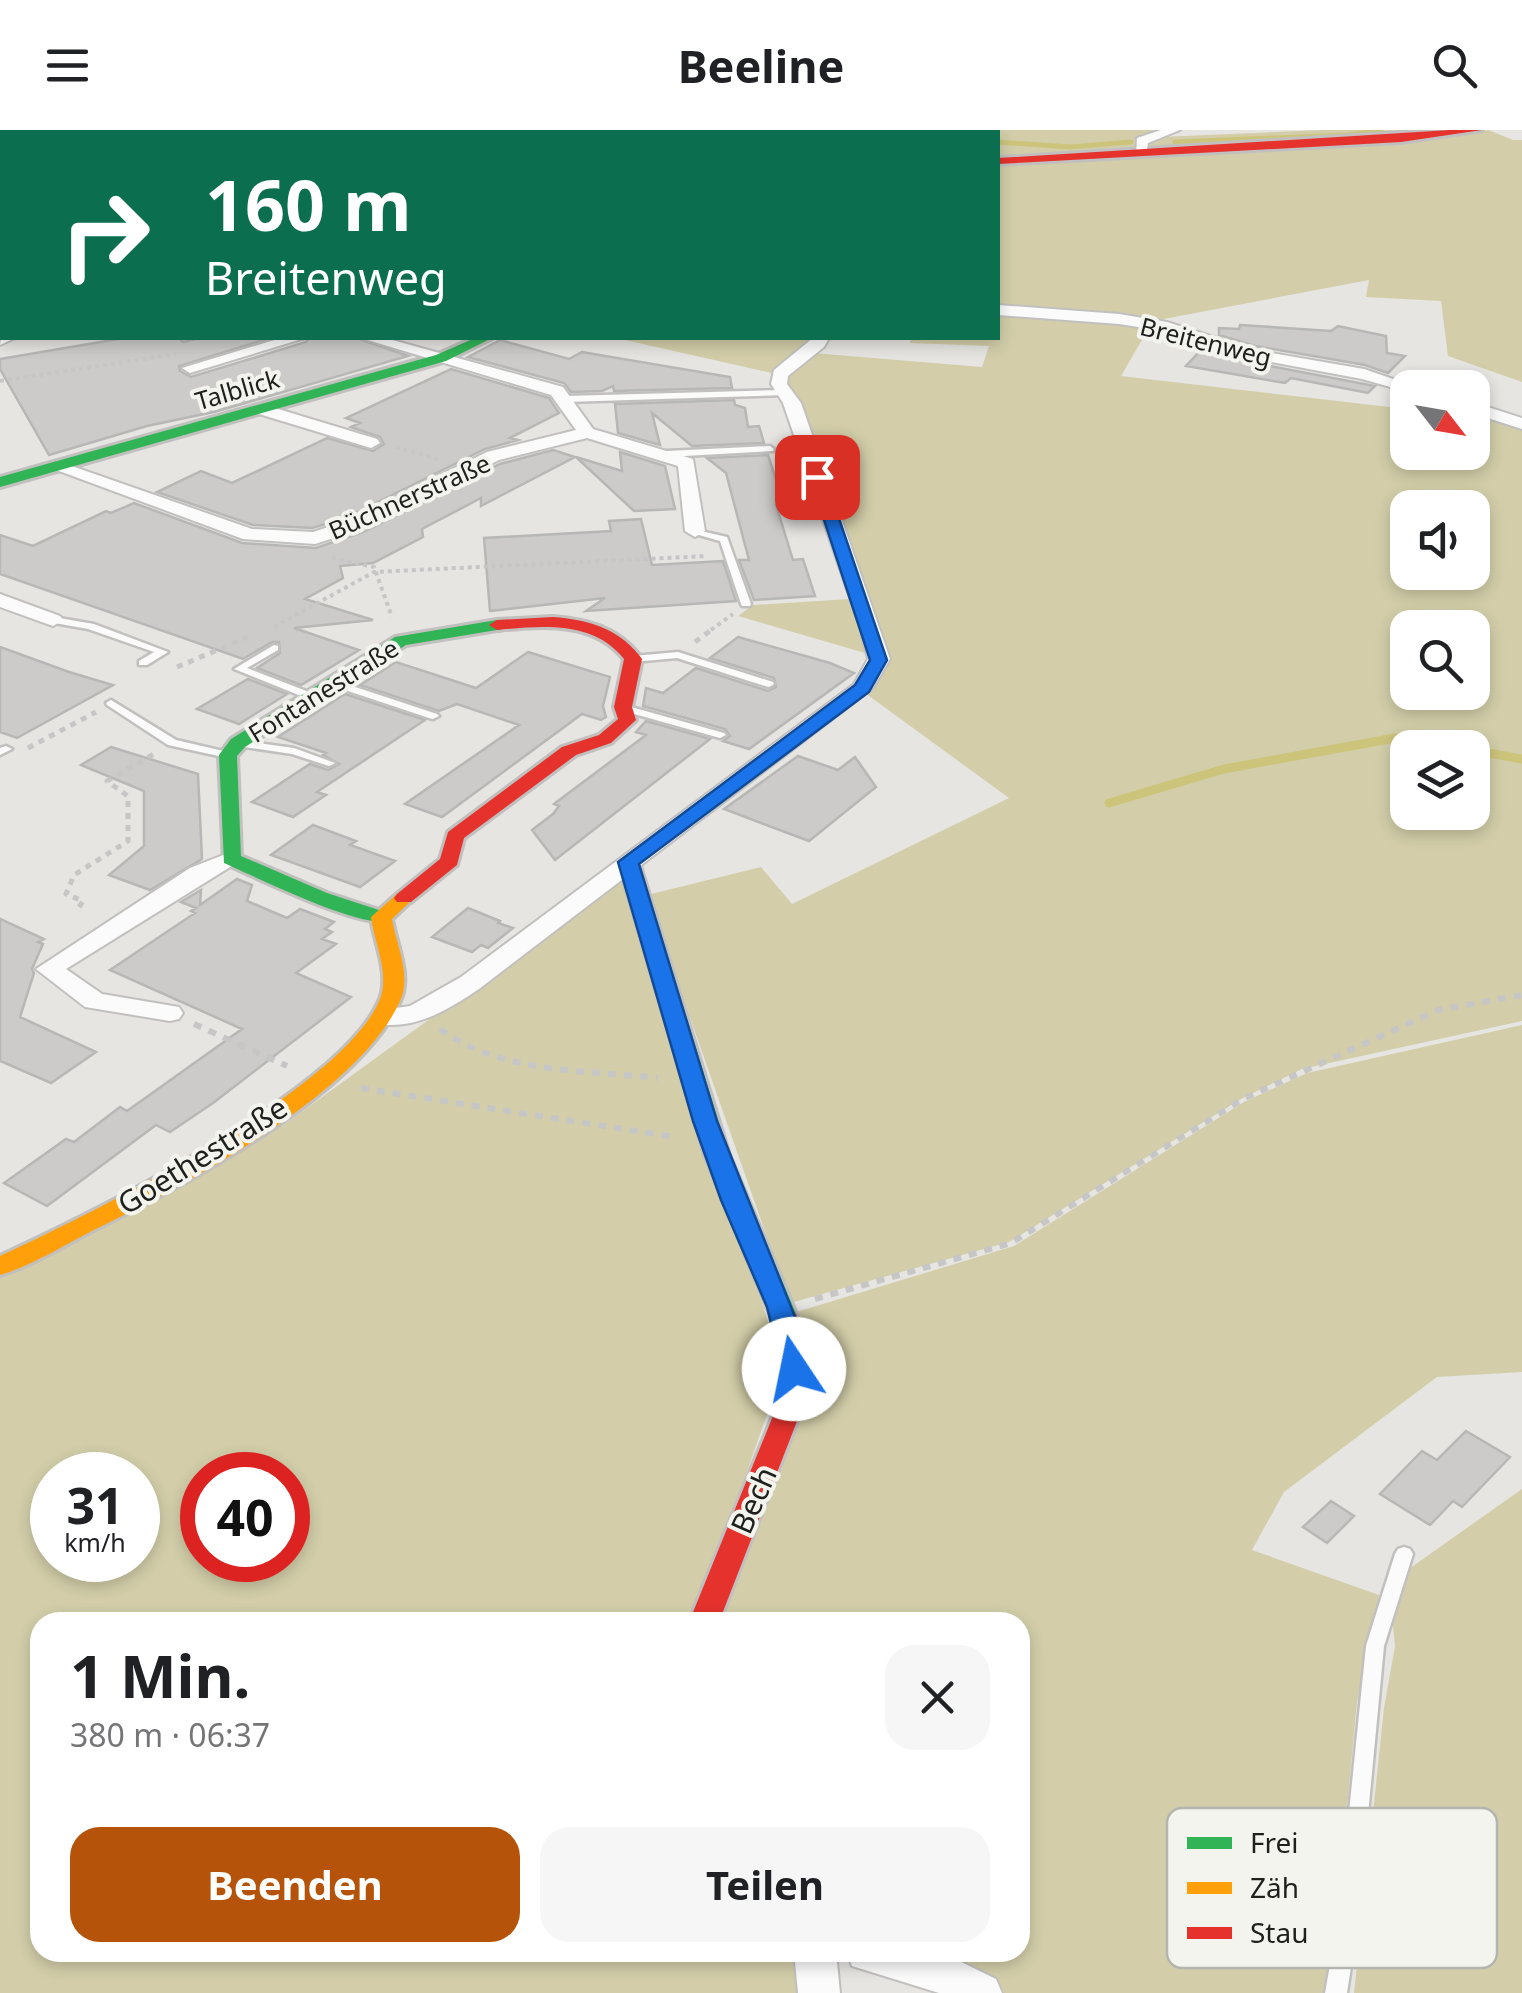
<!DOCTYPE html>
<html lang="de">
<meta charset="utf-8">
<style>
body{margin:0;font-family:"Noto Sans",sans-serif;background:#f6f6f6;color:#202124;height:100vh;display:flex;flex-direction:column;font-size:38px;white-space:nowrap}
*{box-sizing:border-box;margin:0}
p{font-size:32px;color:#757577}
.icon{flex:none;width:55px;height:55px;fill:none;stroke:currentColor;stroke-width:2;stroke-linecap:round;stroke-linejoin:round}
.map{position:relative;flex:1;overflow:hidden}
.sheet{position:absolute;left:30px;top:1482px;width:1000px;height:350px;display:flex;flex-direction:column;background:#fff;border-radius:30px;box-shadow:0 5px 15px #0003}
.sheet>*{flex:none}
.top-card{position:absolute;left:0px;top:0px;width:1000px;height:210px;box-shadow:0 5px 15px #0003;background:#0b6e4f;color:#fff;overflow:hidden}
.needle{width:65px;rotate:121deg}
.controls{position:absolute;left:1390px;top:240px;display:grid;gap:20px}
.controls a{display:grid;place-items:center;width:100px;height:100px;border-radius:20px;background:#fff;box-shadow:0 5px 15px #0003;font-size:50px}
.speed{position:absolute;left:30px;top:1322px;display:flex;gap:20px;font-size:50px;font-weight:700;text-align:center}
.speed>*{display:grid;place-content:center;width:130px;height:130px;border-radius:50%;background:#fff;box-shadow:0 5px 15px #0003;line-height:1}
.speed small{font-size:25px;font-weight:400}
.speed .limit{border:15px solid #d22;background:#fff;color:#111}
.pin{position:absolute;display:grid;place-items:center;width:85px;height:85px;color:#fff;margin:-42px;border-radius:20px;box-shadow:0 5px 15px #0006}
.me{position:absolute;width:110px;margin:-55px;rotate:349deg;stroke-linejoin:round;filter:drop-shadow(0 0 8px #0008)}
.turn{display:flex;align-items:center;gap:35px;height:210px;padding:0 40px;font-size:45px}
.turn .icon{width:130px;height:130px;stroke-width:2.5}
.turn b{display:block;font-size:70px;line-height:85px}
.round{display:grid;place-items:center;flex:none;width:105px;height:105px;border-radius:30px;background:#f6f6f6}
.head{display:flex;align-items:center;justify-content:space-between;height:170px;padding:0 40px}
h1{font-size:60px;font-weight:700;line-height:75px}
.primary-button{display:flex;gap:20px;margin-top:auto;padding:20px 40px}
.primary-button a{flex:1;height:115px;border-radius:30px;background:#b45309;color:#fff;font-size:40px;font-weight:700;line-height:115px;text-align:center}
.primary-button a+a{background:#f6f6f6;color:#202124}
header{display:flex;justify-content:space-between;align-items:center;height:130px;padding:0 40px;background:#fff;font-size:45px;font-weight:700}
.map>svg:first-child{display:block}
.green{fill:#d3cea9;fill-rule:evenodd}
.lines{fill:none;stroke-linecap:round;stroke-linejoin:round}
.stream-far1{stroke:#cdc47c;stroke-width:5}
.stream{stroke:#cdc47c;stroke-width:9}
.building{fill:#cccbc9;stroke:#b7b7b5;stroke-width:2.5}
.lane-casing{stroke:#c1c0be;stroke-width:5}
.street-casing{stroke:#c1c0be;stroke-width:4}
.fast-casing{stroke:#c1c0be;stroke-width:6}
.slow-casing{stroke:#c1c0be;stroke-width:6}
.jam-casing{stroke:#c1c0be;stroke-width:6}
.path-far2{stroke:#c6c6c6;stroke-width:4;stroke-dasharray:4 4;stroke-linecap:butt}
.path-far1{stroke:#c6c6c6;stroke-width:5;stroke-dasharray:6 6;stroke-linecap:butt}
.path{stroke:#c6c6c6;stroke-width:6;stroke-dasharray:8 8;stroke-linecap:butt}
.lane{fill:#fbfbfb;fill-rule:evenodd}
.street{fill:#fbfbfb;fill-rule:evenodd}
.fast{fill:#30b455;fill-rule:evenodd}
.slow{fill:#ff9f0a;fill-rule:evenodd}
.jam{fill:#e5322d;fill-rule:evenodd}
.route{fill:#1a73e8;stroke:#114b97;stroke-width:2.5}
.labels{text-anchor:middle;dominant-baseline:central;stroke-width:8;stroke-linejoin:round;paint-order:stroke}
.far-street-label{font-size:25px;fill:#1f1f1d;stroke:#f4f4ef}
.street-label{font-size:30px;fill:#1f1f1d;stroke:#f4f4ef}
.key{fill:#f4f4ef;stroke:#b4b4b0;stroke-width:2.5}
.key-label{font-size:28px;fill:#1f1f1d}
</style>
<header><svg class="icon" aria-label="menu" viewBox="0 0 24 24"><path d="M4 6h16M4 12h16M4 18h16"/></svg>Beeline<svg class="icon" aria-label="search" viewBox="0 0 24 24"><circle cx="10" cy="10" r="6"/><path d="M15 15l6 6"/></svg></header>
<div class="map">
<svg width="1522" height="1863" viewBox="0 0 1522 1863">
<rect width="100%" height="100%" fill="#e6e5e2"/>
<path class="green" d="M0 0H1172L1160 7 1322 0H1468L1460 6 1488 0 1513 10H1522V252L1448 226 1441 171 1366 167 1369 150 1153 191 1121 246 1407 279 1408 322H1472L1473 287H1495L1522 297V891L1302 939 1241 969 1009 1112 790 1173 647 765 761 737 792 774 1009 668 865 563 880 549 887 531 784 245 813 223 982 237 989 216 910 213 911 208H998V34L1013 32 998 30V2H2V55ZM1408 378H1472V442H1408ZM1408 498H1472V562H1408ZM1408 618H1472V682H1408Z
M616 208H809L801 220 772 243Z
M850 469 865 523 738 486 753 475Z
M627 746 783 1239 694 1492H40V1822L805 1823 810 1863H0V1144L271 994 282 996ZM52 1345H138V1430H52ZM202 1345H288V1430H202Z
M1522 895V1242L1437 1247 1284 1362 1252 1420 1379 1465 1357 1572 1337 1783 1324 1863H1000L899 1823 1020 1822V1492H716L743 1416 793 1183 1014 1116 1244 972 1307 943Z
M1522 1359V1863H1354L1384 1578 1395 1516 1390 1469 1399 1471 1406 1441Z"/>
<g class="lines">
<path class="stream-far1" d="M494 0 510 2
M707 0 711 2
M528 2H559
M998 12 1070 17 1131 12
M1175 12 1347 5 1381 0"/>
<path class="stream" d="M1472 620 1522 629
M1109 673 1224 639 1406 606 1460 618"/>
</g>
<path class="building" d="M1240 195 1331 201 1338 196 1386 206 1387 223 1405 226 1388 243 1365 235 1255 216 1219 205V198L1239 199Z
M124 208H179L183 212 199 208H270L179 236 180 241 191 247 306 212 309 208H357L408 226 214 282 147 296 49 325 0 239V229Z
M500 210 569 229 582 222 730 247 732 258 614 261 613 256 602 261 571 262 564 253 468 227Z
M1203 218 1244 231 1375 256 1368 263 1291 248 1285 253 1186 236Z
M451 239 549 268 559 283 510 308 518 310 485 319 346 388 312 398 253 395 157 362 201 341 232 353 327 308 373 321 384 314 380 307 351 297 360 293 346 288Z
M734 270 735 275 745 278 748 297 759 296 764 313 692 316 652 283 660 315 618 303 615 274Z
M553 320 575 327 481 376V368L422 399 423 407 373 433 340 436 343 448 305 469 373 490 294 498 359 520 301 555 257 538 280 523 279 512H272L243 529 0 444V405L33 416 106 381 111 383 134 373 242 413 316 418 363 402 500 334Z
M620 322 665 336 675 379 634 381 576 327 622 341Z
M768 325 784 374 776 375 793 430 803 429 815 466 754 470 739 430H749L726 343 707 328Z
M641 389 652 435 723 431 736 471 586 481 605 468 490 481 484 408 611 401 609 391Z
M738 507 830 533 854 543 749 619 723 611 730 606 725 599 643 576 646 558 663 563 696 538 768 561 776 557 774 548 710 528Z
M0 517 69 542 113 555 17 608 0 602Z
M528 522 610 547 603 576 606 587 601 590 582 584 442 687 405 674 519 595 457 574 439 581 360 555 396 532 476 558Z
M248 549 287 564 239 594 197 579Z
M345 564 425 590 317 662 326 665 293 687 252 672 310 634 328 640 339 634 323 625 326 623 278 607Z
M646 591 710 609 555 730 532 700 553 684 559 676 554 674 646 605 636 602Z
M111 617 198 644 202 729 150 760 109 745 144 716V661L81 635Z
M798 626 838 640 855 627 876 657 809 711 724 679Z
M313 695 356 711 350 715 395 731 360 757 271 725Z
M237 749 252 755 247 771 287 788 300 779 334 792 325 799 332 802 322 809 336 814 296 843 351 867 213 973 170 1002 156 995 47 1076 4 1053 66 1009 74 1012 120 977 127 981 242 899 110 840 195 783 191 781 196 778 181 772 201 760 200 775Z
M468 778 500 791 498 793 513 798 488 818 481 815 472 822 432 807Z
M0 789 44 809 38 812 43 814 32 839 34 843 20 887 96 922 51 953 0 931Z
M1466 1301 1510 1327 1462 1377 1453 1371 1430 1395 1380 1364 1422 1321 1437 1330Z
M1331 1371 1354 1386 1327 1413 1303 1397Z"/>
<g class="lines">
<g class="lane-casing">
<path id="lane" d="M784 260 787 261V265L566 272 562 269 566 266Z
M770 316 774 319 773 321 667 327 662 324 667 321Z
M692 399 727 407 751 474 750 476H742L741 474 720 411 692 403Z
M53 487 94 494 168 522 147 535H139V531L154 522 88 499 49 492 48 490Z
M274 515 278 516V520L247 538 314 564V568H306L234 539Z
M678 522 773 552 774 554 769 557 765 556 677 528 633 532 628 529 633 526Z
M334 550 437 584 439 586 433 589 429 588 330 555V551Z
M111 570 176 610 232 623 234 625 228 628 168 615 107 575 106 573Z
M624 575 724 603 726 605 720 608 620 580V576Z
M242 611 294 618 335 633 329 636 292 624 238 616 236 614Z
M6 616 12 619 0 625V618Z
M1404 1417 1410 1419 1413 1424 1384 1516 1358 1790 1347 1863H1325L1338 1790 1366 1516 1395 1424 1398 1419Z"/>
</g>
<g class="street-casing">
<path id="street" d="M1161 0H1180L1148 13 1146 26H1136L1137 8Z
M0 54H2V62H0Z
M2 138V148L0 149V139Z
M998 175 1119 184 1167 192 1254 220 1364 239 1419 258H1408V262L1362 249 1245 227 1164 201 1119 194 998 185Z
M2 204V208H15L0 215Z
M281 208H305L190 243 182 238Z
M361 208H385L563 257 593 299 693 329 705 401 695 407 685 401 678 336 587 308 499 330 361 399 315 414 243 409 51 338 60 333 66 334 252 399 313 402 347 391 487 322 576 300 551 265Z
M813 208H829L824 217 788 246 787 254 801 273 890 529 873 558 479 859C449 879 413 902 375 893L371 887 375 881 410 876 461 847 854 554 868 529 860 497 783 273 771 254 774 240Z
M1472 272 1522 288V299L1472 283Z
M265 275 377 309 380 313 371 318 259 284 256 280Z
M0 464 60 486 63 490 53 496 0 477Z
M231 722 243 729 66 839 102 864 179 877 183 883 179 889 170 891 85 877 36 839 190 738Z
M794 1822H836L840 1863H798Z
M847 1822H941L996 1849 1002 1863H939L852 1836Z"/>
</g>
<g class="fast-casing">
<path id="fast" d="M475 208H492L446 231 0 357V347L436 225Z
M497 490 503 491V499L406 515 245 617 237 626 241 726 327 763 388 783 391 787 388 791C359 798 256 747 224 733L219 625 231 609 395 507Z
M629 727 639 733 729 1025 797 1186 793 1192H775L771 1186 705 1025 619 733Z"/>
</g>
<g class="slow-casing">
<path id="slow" d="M404 762 414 768 392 789C396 814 412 846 400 871 358 965 181 1057 90 1102 61 1117 31 1136 0 1145V1126C91 1084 343 960 380 869 390 844 374 812 371 787L397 764Z"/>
</g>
<g class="jam-casing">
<path id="jam" d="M1450 0H1482L1401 12 998 34V28Z
M553 487C588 490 616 497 639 525L642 529 632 577 636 590 611 613 576 625 464 708 457 735 411 772H397L394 768 397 764 440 729 448 702 562 617 599 605 618 589 614 577 624 529C593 490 542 496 497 500L489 495 497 490Z
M784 1177 793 1180 797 1186 806 1236 801 1281 719 1492H689L775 1281 780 1236 771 1186 775 1180Z"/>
</g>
<path class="path-far2" d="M0 251 176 224
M396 317 437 329
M332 428 374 437 392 487
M274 497 374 442 707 426
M711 500 733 484"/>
<path class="path-far1" d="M695 512 714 498
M177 537 248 507
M28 618 96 582
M79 777 83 771 66 764 74 745 128 711V666L107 651 154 624"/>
<path class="path" d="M194 894 287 936
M440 899C502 944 584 940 658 948
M361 958 674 1007
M815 1169 1011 1113 1243 969 1438 880 1522 865"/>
<use href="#lane" class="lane"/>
<use href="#street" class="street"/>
<use href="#fast" class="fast"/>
<use href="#slow" class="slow"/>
<use href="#jam" class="jam"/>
</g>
<path class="route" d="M812 344 825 347 887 530 869 562 639 734 717 991 803 1207 807 1239 803 1246H784L767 1177 721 1070 693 991 618 732 855 555 870 530 810 347Z"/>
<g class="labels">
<g class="far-street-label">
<text transform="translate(1206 211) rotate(14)">Breitenweg</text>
<text transform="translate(237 259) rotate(-16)">Talblick</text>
<text transform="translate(409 366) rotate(-24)">Büchnerstraße</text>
<text transform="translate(323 560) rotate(-32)">Fontanestraße</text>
</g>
<g class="street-label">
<text transform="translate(202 1025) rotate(-32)">Goethestraße</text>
<text transform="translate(753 1370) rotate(-66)">Bech</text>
</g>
</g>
<rect x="1167" y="1678" width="330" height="160" rx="15" class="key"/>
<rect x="1187" y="1707" width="45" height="12" fill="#30b455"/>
<rect x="1187" y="1752" width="45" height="12" fill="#ff9f0a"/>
<rect x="1187" y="1797" width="45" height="12" fill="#e5322d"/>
<g class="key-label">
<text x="1250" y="1723">Frei</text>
<text x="1250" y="1768">Zäh</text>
<text x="1250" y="1813">Stau</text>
</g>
</svg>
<div class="controls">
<a><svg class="needle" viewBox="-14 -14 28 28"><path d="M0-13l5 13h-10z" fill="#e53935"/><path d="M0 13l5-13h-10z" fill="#757577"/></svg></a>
<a><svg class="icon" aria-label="sound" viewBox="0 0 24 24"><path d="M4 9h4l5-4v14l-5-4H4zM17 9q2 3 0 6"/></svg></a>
<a><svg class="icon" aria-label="search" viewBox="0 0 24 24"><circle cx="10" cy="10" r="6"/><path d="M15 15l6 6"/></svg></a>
<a><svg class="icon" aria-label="layers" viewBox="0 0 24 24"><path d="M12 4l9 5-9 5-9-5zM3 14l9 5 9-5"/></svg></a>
</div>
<div class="speed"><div>31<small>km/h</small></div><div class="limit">40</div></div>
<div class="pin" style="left:817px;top:347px;background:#d93025"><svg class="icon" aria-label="arrive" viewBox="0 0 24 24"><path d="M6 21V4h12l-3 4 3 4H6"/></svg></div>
<svg class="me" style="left:794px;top:1239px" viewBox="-20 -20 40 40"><circle r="19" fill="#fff"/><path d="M0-13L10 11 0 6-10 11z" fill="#1a73e8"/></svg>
<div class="top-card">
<div class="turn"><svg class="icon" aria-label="right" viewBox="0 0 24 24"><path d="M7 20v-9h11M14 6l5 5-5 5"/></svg><div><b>160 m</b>Breitenweg</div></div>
</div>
<section class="sheet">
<div class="head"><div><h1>1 Min.</h1><p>380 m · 06:37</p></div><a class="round"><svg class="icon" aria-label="close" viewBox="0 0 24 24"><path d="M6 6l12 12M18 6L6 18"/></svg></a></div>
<div class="primary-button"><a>Beenden</a><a>Teilen</a></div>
</section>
</div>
